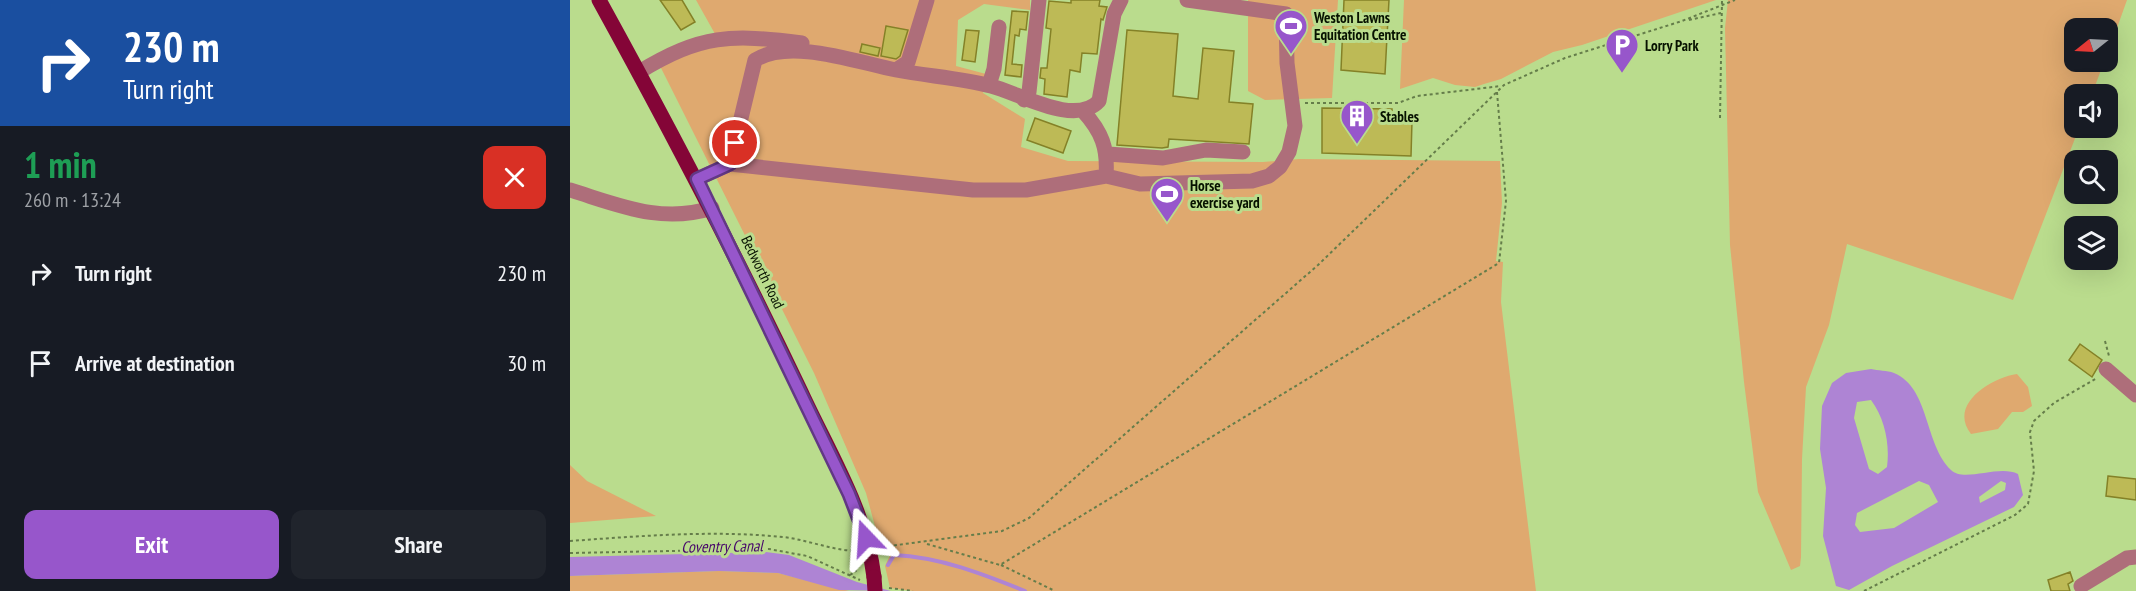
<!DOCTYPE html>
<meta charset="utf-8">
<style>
body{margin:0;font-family:"PT Sans Narrow",sans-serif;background:#20242c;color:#f1f3f6;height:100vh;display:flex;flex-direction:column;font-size:22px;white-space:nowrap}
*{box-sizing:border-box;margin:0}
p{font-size:20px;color:#9ea1a6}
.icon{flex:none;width:33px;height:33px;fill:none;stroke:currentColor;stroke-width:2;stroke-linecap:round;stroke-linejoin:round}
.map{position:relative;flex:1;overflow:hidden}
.side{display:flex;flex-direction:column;background:#171b24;width:570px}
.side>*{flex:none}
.hud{background:#1a4fa0;color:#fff;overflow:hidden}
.needle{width:39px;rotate:252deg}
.buttons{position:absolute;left:1494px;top:18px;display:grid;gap:12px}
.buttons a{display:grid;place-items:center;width:54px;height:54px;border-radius:12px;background:#171b24;box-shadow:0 6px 24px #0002;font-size:30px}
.pin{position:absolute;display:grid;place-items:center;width:51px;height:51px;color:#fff;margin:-26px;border:3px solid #fff;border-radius:50%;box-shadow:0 2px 6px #0007}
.me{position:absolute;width:66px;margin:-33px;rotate:340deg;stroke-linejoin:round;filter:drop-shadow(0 0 4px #0008)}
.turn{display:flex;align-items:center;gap:21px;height:126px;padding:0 24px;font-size:27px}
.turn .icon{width:78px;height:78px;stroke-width:2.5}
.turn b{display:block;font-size:42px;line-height:51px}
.round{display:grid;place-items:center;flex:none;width:63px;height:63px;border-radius:12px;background:#20242c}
.headline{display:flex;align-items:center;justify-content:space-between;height:102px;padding:0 24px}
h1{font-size:36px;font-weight:700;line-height:45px;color:#1e9e55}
.button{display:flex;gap:12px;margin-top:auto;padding:12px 24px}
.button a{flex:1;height:69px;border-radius:12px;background:#9756cb;color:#fff;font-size:24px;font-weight:700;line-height:69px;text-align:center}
.button a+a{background:#20242c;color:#f1f3f6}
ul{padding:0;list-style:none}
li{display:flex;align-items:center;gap:18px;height:90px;padding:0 24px}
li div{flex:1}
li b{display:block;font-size:22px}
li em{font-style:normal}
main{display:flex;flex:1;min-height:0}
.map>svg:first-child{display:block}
.green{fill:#dfa96f}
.water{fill:#ae84d4;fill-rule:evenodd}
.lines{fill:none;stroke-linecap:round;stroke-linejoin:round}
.stream{stroke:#ae84d4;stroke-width:4}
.building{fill:#bdba56;stroke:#848127;stroke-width:1.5}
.path{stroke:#657d4a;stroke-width:2;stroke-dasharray:3 3;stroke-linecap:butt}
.minor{stroke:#ae6e7a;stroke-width:15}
.major{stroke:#840537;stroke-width:15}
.major-bridge{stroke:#840537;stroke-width:15}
.route-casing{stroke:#623884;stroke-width:15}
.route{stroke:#9756cb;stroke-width:10}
.labels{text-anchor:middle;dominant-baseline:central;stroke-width:6;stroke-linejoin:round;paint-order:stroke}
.poi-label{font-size:15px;font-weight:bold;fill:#071200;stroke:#badc8d;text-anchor:start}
.street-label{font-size:15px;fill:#071200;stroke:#badc8d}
.water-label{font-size:16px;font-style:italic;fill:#46066a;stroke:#badc8d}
</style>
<main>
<section class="side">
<div class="hud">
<div class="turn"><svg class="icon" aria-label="right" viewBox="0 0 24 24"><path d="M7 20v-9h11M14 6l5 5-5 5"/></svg><div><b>230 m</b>Turn right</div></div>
</div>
<div class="headline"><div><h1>1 min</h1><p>260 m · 13:24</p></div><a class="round" style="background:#d93025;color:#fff"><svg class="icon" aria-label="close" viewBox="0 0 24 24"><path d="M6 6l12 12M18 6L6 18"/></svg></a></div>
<ul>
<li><svg class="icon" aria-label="right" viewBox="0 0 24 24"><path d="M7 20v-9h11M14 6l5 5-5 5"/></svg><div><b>Turn right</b></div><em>230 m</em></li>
<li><svg class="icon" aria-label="arrive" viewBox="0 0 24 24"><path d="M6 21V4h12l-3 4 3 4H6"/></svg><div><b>Arrive at destination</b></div><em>30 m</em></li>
</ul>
<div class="button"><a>Exit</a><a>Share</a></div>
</section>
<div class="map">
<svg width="1566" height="591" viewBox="0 0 1566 591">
<rect width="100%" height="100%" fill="#badc8d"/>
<path class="green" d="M126 0H460V10L414 4 388 20 386 66 416 74 413 93 455 119 451 147 498 161 693 162 729 159 930 161 932 203 926 261 933 262 931 302 966 591H343L320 588 315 566 321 553 312 552 296 493 244 373 90 66 149 41Z
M678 0H768L762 98 695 100 678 91Z
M834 0H1146L1012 45 983 52 931 79 914 84 905 87 885 85 863 78 830 89Z
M1158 0H1557L1538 53V28H1504V62H1534L1522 94H1504V128H1509L1443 300 1277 244 1259 325 1236 387 1232 459 1231 557 1230 566 1221 570 1188 492 1174 382 1160 245 1155 28Z
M1447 374 1458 387 1462 406 1453 412H1442L1428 429 1401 434C1378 405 1420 378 1447 374Z
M0 465 17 481 86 516 0 523Z
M149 571 208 573 279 591H0V576Z"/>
<path class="water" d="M1301 369C1308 371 1317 370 1324 373 1360 388 1354 444 1381 470 1394 483 1429 464 1448 474L1453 495 1444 507 1322 566 1279 590 1266 586 1253 536 1256 488 1250 449 1252 406 1262 383 1276 373ZM1301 400C1315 419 1320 444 1317 467L1308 474 1299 469 1284 418 1287 402ZM1349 481 1359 485 1368 502 1324 528 1290 532 1285 525 1287 513ZM1431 481 1436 483 1435 490 1410 503 1409 497Z
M196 552 219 555 287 582 321 591 269 590 208 573 149 571 0 576V557Z"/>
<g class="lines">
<path class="stream" d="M318 565 324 555C370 557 413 574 455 591"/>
</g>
<path class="building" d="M90 0H112L125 22 111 30Z
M501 0H530L529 6 537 7 533 20 531 19 527 54 512 53 510 72 500 70 497 97 474 94 475 79 470 78 471 68H477L481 29 476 28 479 1 501 3Z
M774 0H819L815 74 771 70Z
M442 11 458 12 456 30 450 29 449 36 445 35 442 64 452 65 451 77 435 75Z
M316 26 338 30 330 56 326 59 311 56Z
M396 30 409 31 405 62 392 60Z
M557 30 608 34 603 96 628 99 633 48 664 51 659 102 683 104 679 144 599 139 598 147 592 148 547 145Z
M292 44 310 48 308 56 290 52Z
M752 108 822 109V121H842L841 156 752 153Z
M465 118 501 131 493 153 457 140Z
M1510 344 1532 360 1522 377 1499 360Z
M1538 476 1566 479V500L1536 496Z
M1500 572 1503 581 1498 584 1500 591H1481L1478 580Z"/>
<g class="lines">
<path class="path" d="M1119 20 1151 13
M735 103H828L847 96 931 86
M1150 118 1152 0
M1535 341 1539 356
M0 541C70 536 143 530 213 537 238 540 261 550 286 551
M357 544 430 565 929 263 936 201 927 92
M312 547 432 531 459 518 748 265 934 85 995 58 1112 21 1165 0
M0 553 199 549 237 556 290 580
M431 565 485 591
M280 575 286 571 283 567 287 565V557
M319 588 343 591
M1294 591 1445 515 1458 504 1464 471 1460 432 1464 421 1484 403 1527 378"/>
<path class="minor" d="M326 70C357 76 391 78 421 86 449 93 505 127 529 101L544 14 551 0
M69 72C132 34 160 34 232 43
M419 85 424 69 429 27
M454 100 459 92 469 0
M513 111C532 132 538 148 536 176
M538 154 593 158 636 150 673 152
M160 164 185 60C220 38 286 62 326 70L338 62 357 0
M127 179 160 164 403 190H456L536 176 570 184 682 181 699 176 710 167 719 152 725 126 717 63 716 14 617 0
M0 190C49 205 91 224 142 208
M1536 369 1566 395
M1511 586 1557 558 1566 557"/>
<path class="major" d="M29 0C100 129 168 259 231 392 258 451 296 511 304 577"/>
<path class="major-bridge" d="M304 577 305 591"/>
</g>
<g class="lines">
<g class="route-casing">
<path id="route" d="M165 143 160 164 127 179 279 494 296 538"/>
</g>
<use href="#route" class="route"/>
</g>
<defs>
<g id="stadium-pin" transform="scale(1.725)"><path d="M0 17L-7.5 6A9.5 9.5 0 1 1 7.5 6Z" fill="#9756cb" stroke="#badc8d"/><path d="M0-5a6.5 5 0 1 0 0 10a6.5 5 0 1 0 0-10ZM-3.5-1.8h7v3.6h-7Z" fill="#fff"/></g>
<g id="parking-pin" transform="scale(1.725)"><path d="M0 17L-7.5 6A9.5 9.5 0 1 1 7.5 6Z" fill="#9756cb" stroke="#badc8d"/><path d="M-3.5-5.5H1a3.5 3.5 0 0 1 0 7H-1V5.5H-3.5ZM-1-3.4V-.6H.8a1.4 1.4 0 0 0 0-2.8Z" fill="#fff"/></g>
<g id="building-pin" transform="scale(1.725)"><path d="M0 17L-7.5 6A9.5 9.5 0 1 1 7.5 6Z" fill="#9756cb" stroke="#badc8d"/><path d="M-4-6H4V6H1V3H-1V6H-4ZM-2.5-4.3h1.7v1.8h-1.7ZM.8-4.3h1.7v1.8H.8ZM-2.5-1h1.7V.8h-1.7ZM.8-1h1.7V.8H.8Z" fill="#fff"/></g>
</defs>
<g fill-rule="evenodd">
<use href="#stadium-pin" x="721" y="26"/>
<use href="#parking-pin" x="1052" y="45"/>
<use href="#building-pin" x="787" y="116"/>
<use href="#stadium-pin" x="597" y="194"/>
</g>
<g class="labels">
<g class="poi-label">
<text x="744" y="17">Weston Lawns<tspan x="744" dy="17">Equitation Centre</tspan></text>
<text x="1075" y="45">Lorry Park</text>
<text x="810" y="116">Stables</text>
<text x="620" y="185">Horse<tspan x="620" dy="17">exercise yard</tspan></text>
</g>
<g class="street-label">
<text transform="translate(193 272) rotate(64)">Bedworth Road</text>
</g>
<g class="water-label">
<text transform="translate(152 546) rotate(-1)">Coventry Canal</text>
</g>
</g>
</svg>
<div class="buttons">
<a><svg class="needle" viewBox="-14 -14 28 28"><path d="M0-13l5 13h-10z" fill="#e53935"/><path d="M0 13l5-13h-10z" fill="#9ea1a6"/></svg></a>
<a><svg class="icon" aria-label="sound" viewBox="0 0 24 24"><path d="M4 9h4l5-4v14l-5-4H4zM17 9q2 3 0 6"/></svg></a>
<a><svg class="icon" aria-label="search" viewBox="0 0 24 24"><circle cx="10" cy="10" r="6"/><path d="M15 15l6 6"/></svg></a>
<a><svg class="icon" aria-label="layers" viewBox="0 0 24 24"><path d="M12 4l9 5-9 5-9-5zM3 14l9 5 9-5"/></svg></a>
</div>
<div class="pin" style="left:165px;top:143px;background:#d93025"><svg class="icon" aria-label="arrive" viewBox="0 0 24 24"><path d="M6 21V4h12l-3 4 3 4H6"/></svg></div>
<svg class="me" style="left:296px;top:538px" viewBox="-20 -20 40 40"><path d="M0-17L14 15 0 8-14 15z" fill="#9756cb" stroke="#fff" stroke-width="4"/></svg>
</div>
</main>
